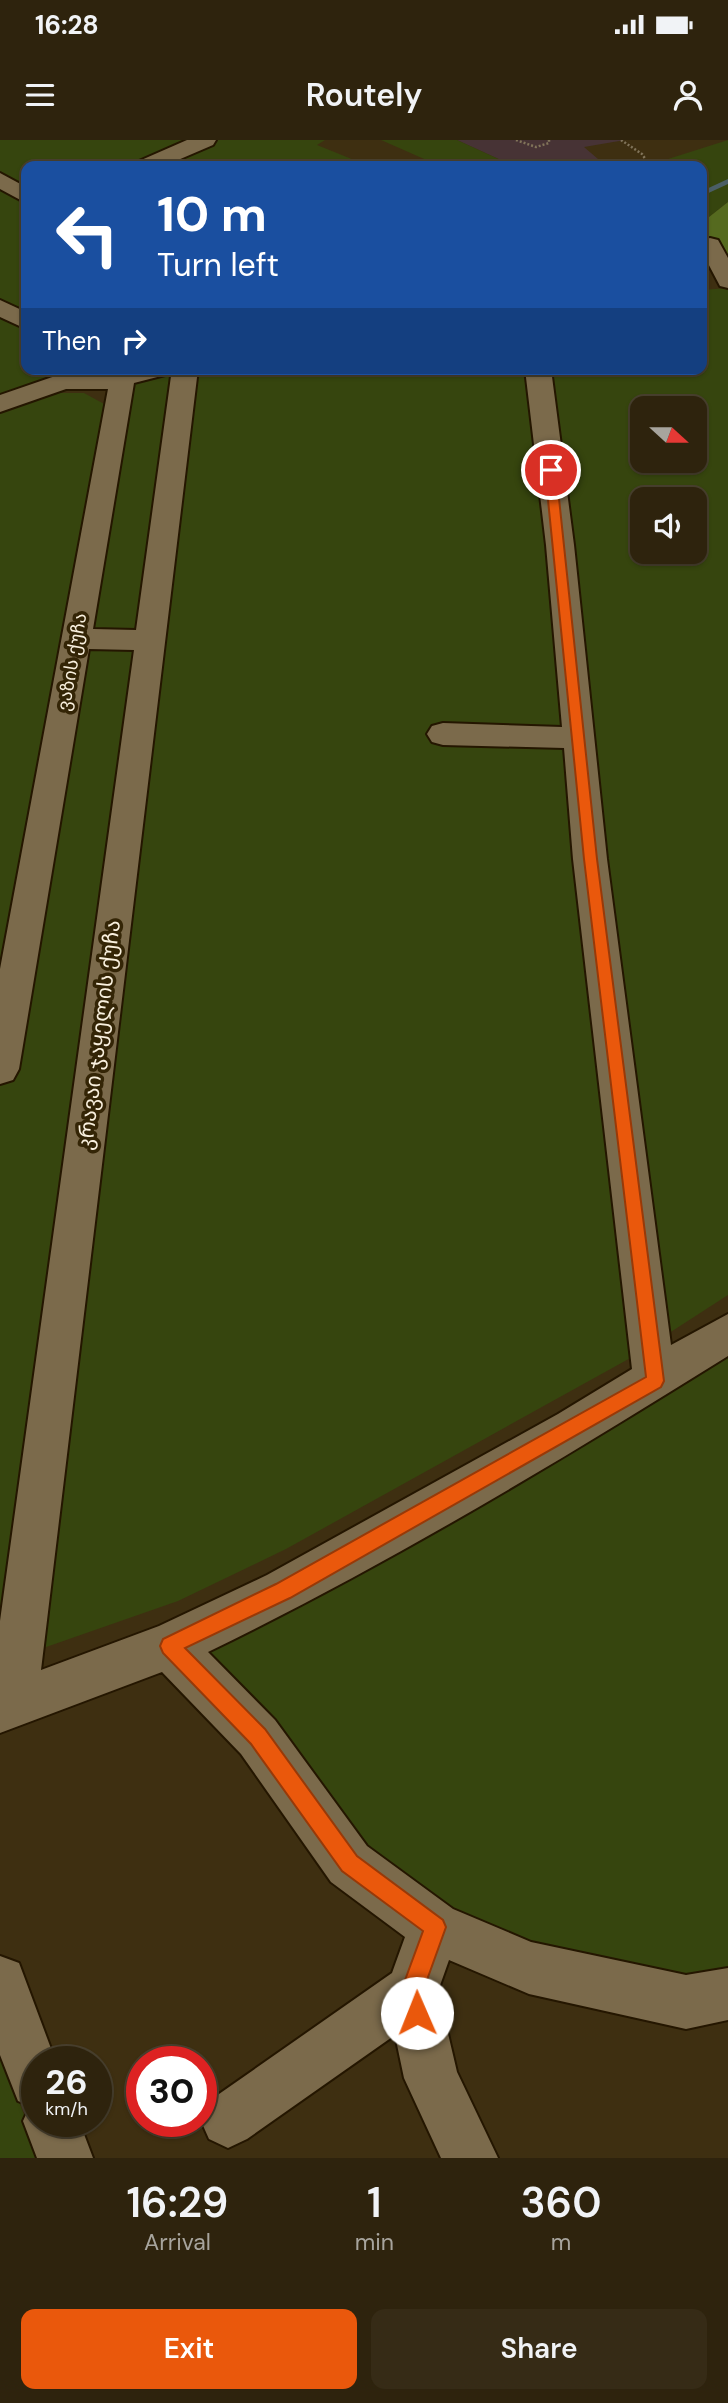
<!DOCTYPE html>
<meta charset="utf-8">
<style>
body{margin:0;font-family:"DM Sans","Noto Sans Georgian",sans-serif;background:#362b16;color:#f1f3f6;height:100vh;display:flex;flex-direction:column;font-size:26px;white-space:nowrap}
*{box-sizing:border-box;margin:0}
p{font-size:23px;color:#a7a49d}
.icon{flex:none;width:38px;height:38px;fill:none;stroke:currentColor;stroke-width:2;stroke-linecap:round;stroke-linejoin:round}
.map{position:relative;height:2018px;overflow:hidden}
.side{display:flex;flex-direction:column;background:#2e230d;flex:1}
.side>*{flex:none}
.top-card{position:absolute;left:21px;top:21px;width:686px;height:214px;border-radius:14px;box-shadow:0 2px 5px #0004,0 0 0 2px #49402e;background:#1a4fa0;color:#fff;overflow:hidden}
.needle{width:46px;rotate:111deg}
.fabs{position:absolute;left:630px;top:256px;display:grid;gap:14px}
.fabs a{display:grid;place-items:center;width:77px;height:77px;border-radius:14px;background:#2e230d;box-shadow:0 2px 5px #0004,0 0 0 2px #49402e;font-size:35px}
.speed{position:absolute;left:21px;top:1906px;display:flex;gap:14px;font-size:35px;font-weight:700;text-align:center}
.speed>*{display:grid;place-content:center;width:91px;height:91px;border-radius:50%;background:#2e230d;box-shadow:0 2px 5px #0004,0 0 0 2px #49402e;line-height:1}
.speed small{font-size:18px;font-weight:400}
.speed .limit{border:10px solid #d22;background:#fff;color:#111}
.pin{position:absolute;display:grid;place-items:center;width:60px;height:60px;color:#fff;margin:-30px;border:4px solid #fff;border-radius:50%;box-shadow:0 2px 7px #0007}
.me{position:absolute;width:77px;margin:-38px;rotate:359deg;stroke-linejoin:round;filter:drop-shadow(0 0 5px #0008)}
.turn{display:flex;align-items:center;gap:24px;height:147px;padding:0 21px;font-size:32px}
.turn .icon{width:91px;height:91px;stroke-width:2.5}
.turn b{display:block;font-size:49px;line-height:60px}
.then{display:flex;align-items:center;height:66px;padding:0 21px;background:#0003;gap:14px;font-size:26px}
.eta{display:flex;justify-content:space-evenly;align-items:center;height:119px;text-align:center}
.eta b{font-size:42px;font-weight:600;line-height:49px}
.action{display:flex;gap:14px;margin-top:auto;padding:14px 21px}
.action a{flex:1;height:80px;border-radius:14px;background:#ea580c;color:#fff;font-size:28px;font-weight:600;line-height:80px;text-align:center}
.action a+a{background:#362b16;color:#f1f3f6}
.status{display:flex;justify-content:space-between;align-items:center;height:49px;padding:0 35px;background:#2e230d;direction:ltr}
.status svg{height:19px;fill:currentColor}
header{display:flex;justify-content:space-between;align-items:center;height:91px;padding:0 21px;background:#2e230d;font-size:32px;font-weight:600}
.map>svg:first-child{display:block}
.commercial{fill:#473335}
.green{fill:#36450e;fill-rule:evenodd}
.forest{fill:#556a1f}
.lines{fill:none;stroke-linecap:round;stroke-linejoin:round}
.stream{fill:#4b5e66;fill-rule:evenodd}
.minor-casing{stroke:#241600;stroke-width:4}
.path{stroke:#81745a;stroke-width:2.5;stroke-dasharray:2 2;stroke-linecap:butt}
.minor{fill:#7b6a4b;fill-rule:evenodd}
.route{fill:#ea580c;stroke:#983908;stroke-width:2}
.labels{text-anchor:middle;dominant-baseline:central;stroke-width:7;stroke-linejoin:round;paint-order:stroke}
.far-street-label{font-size:18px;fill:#f9f0de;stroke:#342506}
.street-label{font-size:21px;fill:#f9f0de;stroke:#342506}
</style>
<div class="status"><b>16:28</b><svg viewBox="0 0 49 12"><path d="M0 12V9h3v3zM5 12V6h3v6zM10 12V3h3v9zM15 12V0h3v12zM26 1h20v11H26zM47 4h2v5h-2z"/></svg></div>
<header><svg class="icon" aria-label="menu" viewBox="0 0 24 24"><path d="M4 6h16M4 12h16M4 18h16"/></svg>Routely<svg class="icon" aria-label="person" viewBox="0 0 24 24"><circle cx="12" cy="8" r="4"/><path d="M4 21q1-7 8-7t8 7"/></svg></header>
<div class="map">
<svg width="728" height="2018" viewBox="0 0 728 2018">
<rect width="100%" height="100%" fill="#3e2f11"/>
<path class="commercial" d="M457 0H625L584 7 598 19 573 26H514Z"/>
<path class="green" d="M0 0H325L317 5 369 26H26V229H56L52 238 0 258Z
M381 0H457L514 26H440Z
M728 0V62L704 81 702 26H646Z
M728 148V1155L663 1197 546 229H702V150ZM642 268H695V320H642ZM642 359H695V411H642Z
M68 229H533L643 1211 286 1409 178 1461 29 1513 0 1569V929L121 241H64Z
M50 253H84L106 265 0 865V272Z
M728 1193V1854L435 1787 169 1506Z
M0 1910 40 2018H0Z"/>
<path class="forest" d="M728 62V141L710 105 704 81Z"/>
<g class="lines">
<path class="stream" d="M728 39V44L702 56V51Z"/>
<g class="minor-casing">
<path id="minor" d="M187 0H216L213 5 164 26H136L139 21Z
M0 33 26 47V63L0 49Z
M710 98 718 100 728 118V148L720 146 702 112V100Z
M0 160 26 172V189L0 177Z
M128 229H198L41 1530 159 1486 267 1435 558 1274 632 1229 573 719 564 608 443 605 432 602 427 594 432 586 443 583 562 587 546 405 525 229H551L574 405 607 719 671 1205 728 1174V1216C560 1321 387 1425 208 1512L275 1580 367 1706 453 1769 531 1802 686 1835 728 1828V1880L686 1889 529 1854 449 1820 438 1851 457 1932 498 2018H441L404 1938 395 1895 247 1999 228 2008 209 1999 201 1981 209 1961 392 1833 405 1797 331 1742 241 1614 162 1532 0 1593V1481L134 510 89 509 19 929 13 940 0 944V829L108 249H66L0 272V255L64 233 98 236ZM172 229 136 490 93 489 134 243 169 234Z
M0 1816 19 1823 56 1922H37V1981H79L93 2018H37L23 1981 30 1966 18 1961 0 1915Z"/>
</g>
<path class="path" d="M516 0 536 7 549 3V0
M621 0 642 14 650 26"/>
<use href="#minor" class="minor"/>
</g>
<path class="route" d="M551 327 556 330 597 719 664 1241 661 1247 290 1458 185 1508 265 1589 357 1716 443 1780 446 1787 423 1851 428 1873 425 1880 417 1884 409 1880 401 1851 423 1791 342 1731 251 1604 163 1513 160 1506 163 1499 276 1444 646 1237 584 719 545 330Z"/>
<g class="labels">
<g class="far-street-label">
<text transform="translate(72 522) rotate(-80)">ვაზის ქუჩა</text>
</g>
<g class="street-label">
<text transform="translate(99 895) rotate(-83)">კრავაი ჯაყელის ქუჩა</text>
</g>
</g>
</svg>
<div class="fabs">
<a><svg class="needle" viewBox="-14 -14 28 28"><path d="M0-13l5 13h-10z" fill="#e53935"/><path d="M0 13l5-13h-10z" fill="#a7a49d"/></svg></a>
<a><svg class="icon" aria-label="sound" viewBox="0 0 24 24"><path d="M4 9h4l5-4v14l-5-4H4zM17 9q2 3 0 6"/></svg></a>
</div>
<div class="speed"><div>26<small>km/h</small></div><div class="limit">30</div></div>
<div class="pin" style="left:551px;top:330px;background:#d93025"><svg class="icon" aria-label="arrive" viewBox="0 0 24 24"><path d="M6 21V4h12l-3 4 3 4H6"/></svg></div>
<svg class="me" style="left:417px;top:1873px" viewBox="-20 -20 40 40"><circle r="19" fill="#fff"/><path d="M0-13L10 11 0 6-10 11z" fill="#ea580c"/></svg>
<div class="top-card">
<div class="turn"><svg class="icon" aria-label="left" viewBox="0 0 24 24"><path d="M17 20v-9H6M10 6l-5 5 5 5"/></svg><div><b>10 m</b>Turn left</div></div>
<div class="then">Then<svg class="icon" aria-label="right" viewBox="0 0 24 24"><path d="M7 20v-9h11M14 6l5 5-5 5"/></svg></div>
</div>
</div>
<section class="side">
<div class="eta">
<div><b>16:29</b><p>Arrival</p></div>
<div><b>1</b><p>min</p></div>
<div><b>360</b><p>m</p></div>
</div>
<div class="action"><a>Exit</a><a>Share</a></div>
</section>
